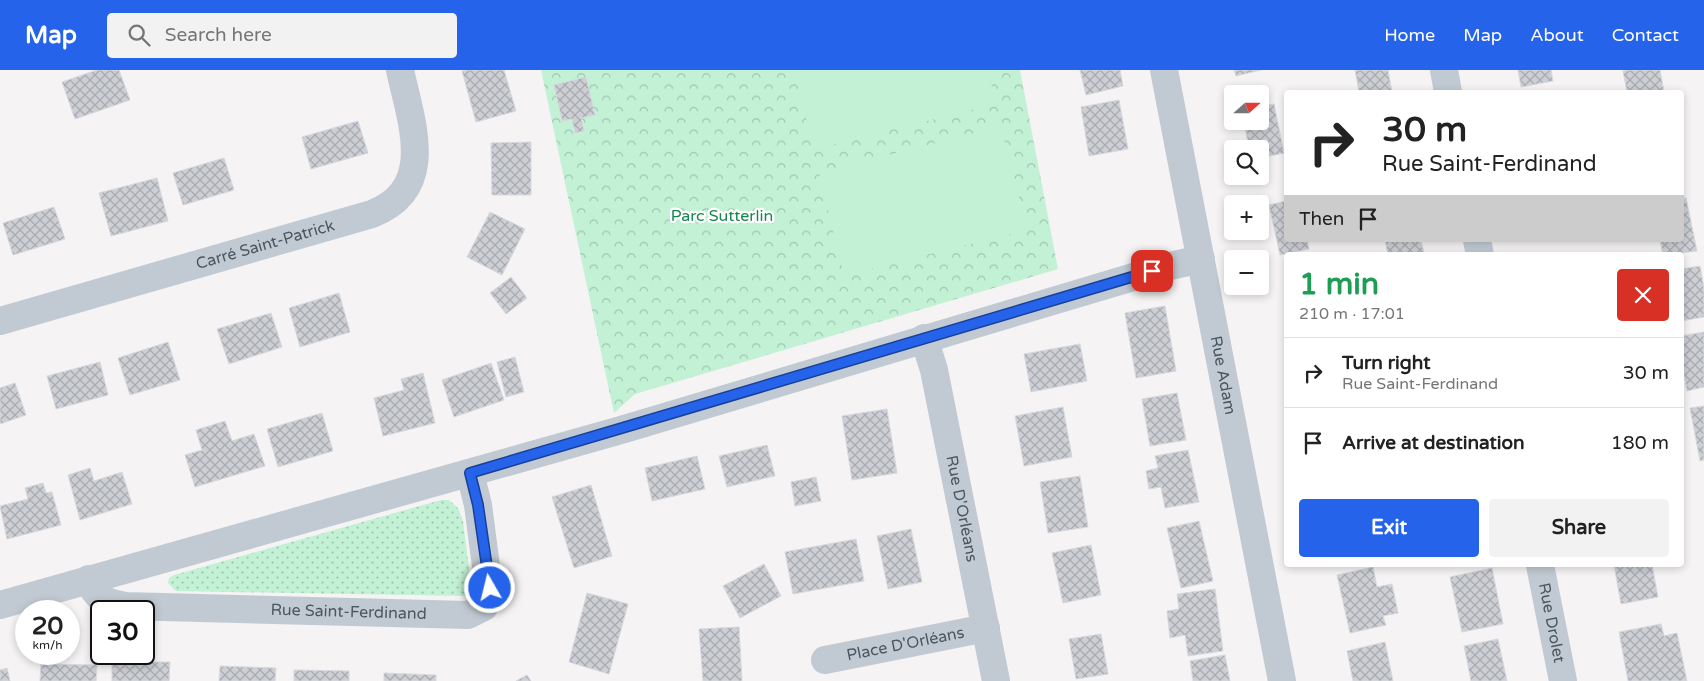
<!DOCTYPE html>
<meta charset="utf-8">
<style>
body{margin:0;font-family:"Varela Round",sans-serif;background:#f2f2f2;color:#222;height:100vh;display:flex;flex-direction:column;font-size:19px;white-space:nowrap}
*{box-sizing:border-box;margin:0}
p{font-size:16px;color:#767676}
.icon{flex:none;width:28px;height:28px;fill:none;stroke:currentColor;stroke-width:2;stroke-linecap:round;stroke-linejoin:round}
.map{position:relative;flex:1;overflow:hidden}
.sheet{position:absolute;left:1284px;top:182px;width:400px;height:315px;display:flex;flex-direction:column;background:#fff;border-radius:5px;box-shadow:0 2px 8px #0003}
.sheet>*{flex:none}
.banner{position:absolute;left:1284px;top:20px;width:400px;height:152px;border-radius:5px;box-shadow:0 2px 8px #0003;background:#fff;color:#222;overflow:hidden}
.needle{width:32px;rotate:69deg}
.buttons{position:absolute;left:1224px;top:15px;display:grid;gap:10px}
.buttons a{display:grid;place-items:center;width:45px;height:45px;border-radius:5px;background:#fff;box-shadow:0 2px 8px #0003;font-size:25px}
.speed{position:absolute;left:15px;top:530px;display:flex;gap:10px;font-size:25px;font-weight:700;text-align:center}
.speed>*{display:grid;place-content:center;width:65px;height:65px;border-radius:50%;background:#fff;box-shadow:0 2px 8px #0003;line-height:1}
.speed small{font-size:12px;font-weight:400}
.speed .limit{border:2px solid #111;border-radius:8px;background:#fff;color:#111}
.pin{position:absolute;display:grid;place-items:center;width:42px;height:42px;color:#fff;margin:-21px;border-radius:10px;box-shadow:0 2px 8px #0006}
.me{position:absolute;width:55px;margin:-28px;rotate:352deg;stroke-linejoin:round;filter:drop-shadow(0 0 4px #0008)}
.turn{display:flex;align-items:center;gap:18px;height:105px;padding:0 15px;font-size:22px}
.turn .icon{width:65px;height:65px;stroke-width:2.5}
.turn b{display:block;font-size:35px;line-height:42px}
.then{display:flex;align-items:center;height:48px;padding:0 15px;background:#0003;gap:10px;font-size:19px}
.round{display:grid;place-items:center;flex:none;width:52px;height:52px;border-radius:5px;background:#f2f2f2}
.head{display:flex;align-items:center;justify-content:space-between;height:85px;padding:0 15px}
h1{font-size:30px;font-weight:700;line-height:38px;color:#1e9e55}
.button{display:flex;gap:10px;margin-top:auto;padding:10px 15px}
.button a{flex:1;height:58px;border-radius:5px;background:#2563eb;color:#fff;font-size:20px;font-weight:700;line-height:58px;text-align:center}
.button a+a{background:#f2f2f2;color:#222}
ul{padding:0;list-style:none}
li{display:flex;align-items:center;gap:15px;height:70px;padding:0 15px;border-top:1px solid #e0e0e0}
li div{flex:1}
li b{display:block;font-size:19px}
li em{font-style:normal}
header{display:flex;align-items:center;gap:30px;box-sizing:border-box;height:70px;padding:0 25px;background:#2563eb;color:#fff}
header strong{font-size:24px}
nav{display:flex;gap:28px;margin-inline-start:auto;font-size:18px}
.search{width:350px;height:45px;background:#f2f2f2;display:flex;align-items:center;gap:12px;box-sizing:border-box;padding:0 18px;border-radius:5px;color:#767676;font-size:19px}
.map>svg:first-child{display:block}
.grass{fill:url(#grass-dots)}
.forest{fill:url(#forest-crowns)}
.pitch{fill:#c3f1d5}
.building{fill:url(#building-cross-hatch);stroke:#d7d9de}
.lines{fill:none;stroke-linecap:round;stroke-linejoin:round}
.minor{stroke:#c1cad2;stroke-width:28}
.route-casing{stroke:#184099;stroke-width:12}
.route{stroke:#2563eb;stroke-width:9}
.labels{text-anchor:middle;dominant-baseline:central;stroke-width:4.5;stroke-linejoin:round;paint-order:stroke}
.park-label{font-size:16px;fill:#17864f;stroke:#fff}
.street-label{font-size:16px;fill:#4a5661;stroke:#fff}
</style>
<header>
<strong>Map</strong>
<div class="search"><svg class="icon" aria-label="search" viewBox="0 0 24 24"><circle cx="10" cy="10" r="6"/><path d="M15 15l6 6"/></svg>Search here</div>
<nav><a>Home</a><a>Map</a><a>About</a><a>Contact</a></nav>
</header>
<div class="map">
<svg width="1704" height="611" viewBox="0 0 1704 611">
<defs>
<pattern id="grass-dots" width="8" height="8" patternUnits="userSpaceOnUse" patternTransform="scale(1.25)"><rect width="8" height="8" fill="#c3f1d5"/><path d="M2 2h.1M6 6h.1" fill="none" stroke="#a0c6b0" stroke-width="1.8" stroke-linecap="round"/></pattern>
<pattern id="forest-crowns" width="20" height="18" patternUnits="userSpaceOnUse" patternTransform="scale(1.25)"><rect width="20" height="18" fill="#c3f1d5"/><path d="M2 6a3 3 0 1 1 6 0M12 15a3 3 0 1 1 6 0" fill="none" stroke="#a0c6b0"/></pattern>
<pattern id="building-cross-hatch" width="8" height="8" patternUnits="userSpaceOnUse" patternTransform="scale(1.25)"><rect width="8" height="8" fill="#cdcfd5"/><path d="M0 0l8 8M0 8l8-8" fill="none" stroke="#a8abb0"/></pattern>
</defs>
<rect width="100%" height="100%" fill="#f5f3f3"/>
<path class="grass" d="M441 430H449L458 438 463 451 471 515 465 526 176 521 168 513 169 508 174 505Z"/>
<path class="forest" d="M541 0H1020L1058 199 635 324 614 343Z"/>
<path class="pitch" d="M794 0H988L996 34 814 79Z
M1001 57 1027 160 844 205 819 102Z"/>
<path class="building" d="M97 0H119L130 30 75 49 62 12Z
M466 0H504L516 41 476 52 462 1Z
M1080 0H1120L1123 16 1086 25Z
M1234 0H1261L1236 6Z
M1355 0H1388L1392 22H1359Z
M1518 0H1551L1553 11 1521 17Z
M1629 0H1660L1664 22H1627L1623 1Z
M586 7 595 45 581 48 584 61 575 63 572 49 562 51 554 15Z
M1119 30 1128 79 1089 86 1081 37Z
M1274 34 1284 83 1260 88V79H1249L1244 51H1260V36Z
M358 51 368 83 311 99 302 67Z
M531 72V125H492L491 73Z
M224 88 234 120 183 135 173 103Z
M157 108 168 151 111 166 99 123Z
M1686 128 1697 181 1663 185 1660 170H1681V129Z
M1286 131V170H1307L1309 179 1280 185 1269 135Z
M54 137 65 169 13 185 3 153Z
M490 142 525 159 502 205 467 187Z
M1385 170H1421L1424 183 1388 185Z
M1700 196 1704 218V247L1681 251V199Z
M511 207 527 228 506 244 490 223Z
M339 223 350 262 300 277 289 238Z
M1165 236 1176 301 1136 308 1125 243Z
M271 243 282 277 229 294 217 259Z
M1704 262V317L1687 321 1681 289V266Z
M168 272 180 310 130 325 118 288Z
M1080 274 1087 311 1031 322 1024 284Z
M515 287 524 322 506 327 497 292Z
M100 292 108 325 56 339 47 306Z
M491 293 504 330 454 347 442 310Z
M423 303 435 353 383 366 374 328 404 320 401 309Z
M15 313 26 345 0 354V318Z
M1177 323 1186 370 1150 376 1142 329Z
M1704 336V390L1700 391 1690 338Z
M1063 337 1072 387 1024 396 1015 346Z
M887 339 897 403 852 410 842 346Z
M322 343 333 381 278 397 267 359Z
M225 351 232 371 254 364 265 396 195 417 185 385 202 380 196 360Z
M767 375 775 406 727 417 719 386Z
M1188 380 1199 432 1165 438 1161 417 1149 419 1146 401 1158 398 1155 386Z
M697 386 705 419 652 431 645 398Z
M90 398 94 411 122 402 132 434 80 450 68 405Z
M1080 406 1088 457 1048 463 1040 412Z
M816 407 821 431 795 436 791 412Z
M43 413 46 423 52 422 61 455 7 469 0 436 28 429 25 418Z
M591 415 612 486 574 498 552 427Z
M1199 451 1213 511 1181 518 1167 458Z
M911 459 922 512 888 519 877 466Z
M856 469 864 511 793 524 785 482Z
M1091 475 1101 525 1063 533 1052 483Z
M764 494 781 526 740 548 723 516Z
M1614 495H1652L1658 527 1621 534Z
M1373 497 1377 517 1392 514 1398 543 1383 546 1386 555 1350 563 1337 505Z
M1492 498 1503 554 1462 562 1450 507Z
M1215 519 1223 581 1188 586 1185 565 1170 568 1167 541 1179 539 1177 524Z
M587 523 628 534 609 604 569 592Z
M1661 554 1664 566 1677 563 1687 611H1628L1619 562Z
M739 557 742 611H703L699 559Z
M1101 564 1108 604 1076 609 1069 569Z
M1498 569 1507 611H1471L1464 576Z
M1385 572 1393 611H1353L1347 581Z
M1225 585 1230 611H1193L1190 591Z
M112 592H170L169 611H112Z
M41 594 97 595 96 611H40Z
M220 596 276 598 275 611H219Z
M7 598 10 611H0V600Z
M294 600 349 601V611H294Z
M384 603 436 605V611H384Z
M527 605 531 611H516Z"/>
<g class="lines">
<g class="minor">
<path id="s1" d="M1164 0 1282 611"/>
<path d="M1444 0 1448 22"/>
<path d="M1477 170 1480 185"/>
<path id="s2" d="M0 251 372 144C438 118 411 52 400 0"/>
<path id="s3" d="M924 268 934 300 996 611"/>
<path id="s4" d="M1540 495 1563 611"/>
<path id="s5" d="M89 509C95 529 105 532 125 536L468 545 484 537 489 519 478 435 470 403"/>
<path d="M0 535 621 360 1170 196 1201 189"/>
<path id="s6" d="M825 590 986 558"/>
</g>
</g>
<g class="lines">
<g class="route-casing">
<path id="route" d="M490 518 478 435 470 403 1152 201"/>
</g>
<use href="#route" class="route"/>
</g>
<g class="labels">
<g class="park-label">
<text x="722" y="146">Parc Sutterlin</text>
</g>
<g class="street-label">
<text stroke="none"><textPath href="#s2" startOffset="276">Carré Saint-Patrick</textPath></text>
<text stroke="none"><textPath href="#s1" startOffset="311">Rue Adam</textPath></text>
<text stroke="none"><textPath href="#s3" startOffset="175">Rue D'Orléans</textPath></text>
<text stroke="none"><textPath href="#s5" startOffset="272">Rue Saint-Ferdinand</textPath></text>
<text stroke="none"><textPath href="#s4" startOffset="59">Rue Drolet</textPath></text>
<text stroke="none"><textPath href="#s6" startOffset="82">Place D'Orléans</textPath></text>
</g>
</g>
</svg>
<div class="buttons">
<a><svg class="needle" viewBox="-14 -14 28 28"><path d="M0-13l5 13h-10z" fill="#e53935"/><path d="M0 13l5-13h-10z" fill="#767676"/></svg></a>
<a><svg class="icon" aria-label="search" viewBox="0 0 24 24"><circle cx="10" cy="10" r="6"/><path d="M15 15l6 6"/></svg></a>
<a>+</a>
<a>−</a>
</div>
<div class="speed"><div>20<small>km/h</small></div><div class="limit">30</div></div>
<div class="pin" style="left:1152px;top:201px;background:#d93025"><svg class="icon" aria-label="arrive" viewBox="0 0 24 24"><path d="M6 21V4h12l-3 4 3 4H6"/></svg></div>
<svg class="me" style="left:490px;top:518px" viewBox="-20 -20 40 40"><circle r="17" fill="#2563eb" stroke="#fff" stroke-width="3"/><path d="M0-11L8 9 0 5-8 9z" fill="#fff"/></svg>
<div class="banner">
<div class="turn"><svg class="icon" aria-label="right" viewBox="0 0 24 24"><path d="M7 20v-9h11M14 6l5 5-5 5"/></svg><div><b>30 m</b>Rue Saint-Ferdinand</div></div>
<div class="then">Then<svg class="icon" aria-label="arrive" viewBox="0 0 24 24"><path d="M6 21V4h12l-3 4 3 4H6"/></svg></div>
</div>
<section class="sheet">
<div class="head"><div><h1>1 min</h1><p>210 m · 17:01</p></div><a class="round" style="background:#d93025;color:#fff"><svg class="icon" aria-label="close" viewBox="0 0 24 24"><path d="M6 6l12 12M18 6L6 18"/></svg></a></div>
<ul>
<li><svg class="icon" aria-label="right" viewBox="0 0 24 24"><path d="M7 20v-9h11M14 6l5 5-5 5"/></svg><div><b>Turn right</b><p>Rue Saint-Ferdinand</p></div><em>30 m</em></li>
<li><svg class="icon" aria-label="arrive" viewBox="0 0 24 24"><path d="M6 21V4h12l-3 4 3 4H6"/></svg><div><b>Arrive at destination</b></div><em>180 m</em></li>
</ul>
<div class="button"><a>Exit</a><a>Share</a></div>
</section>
</div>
